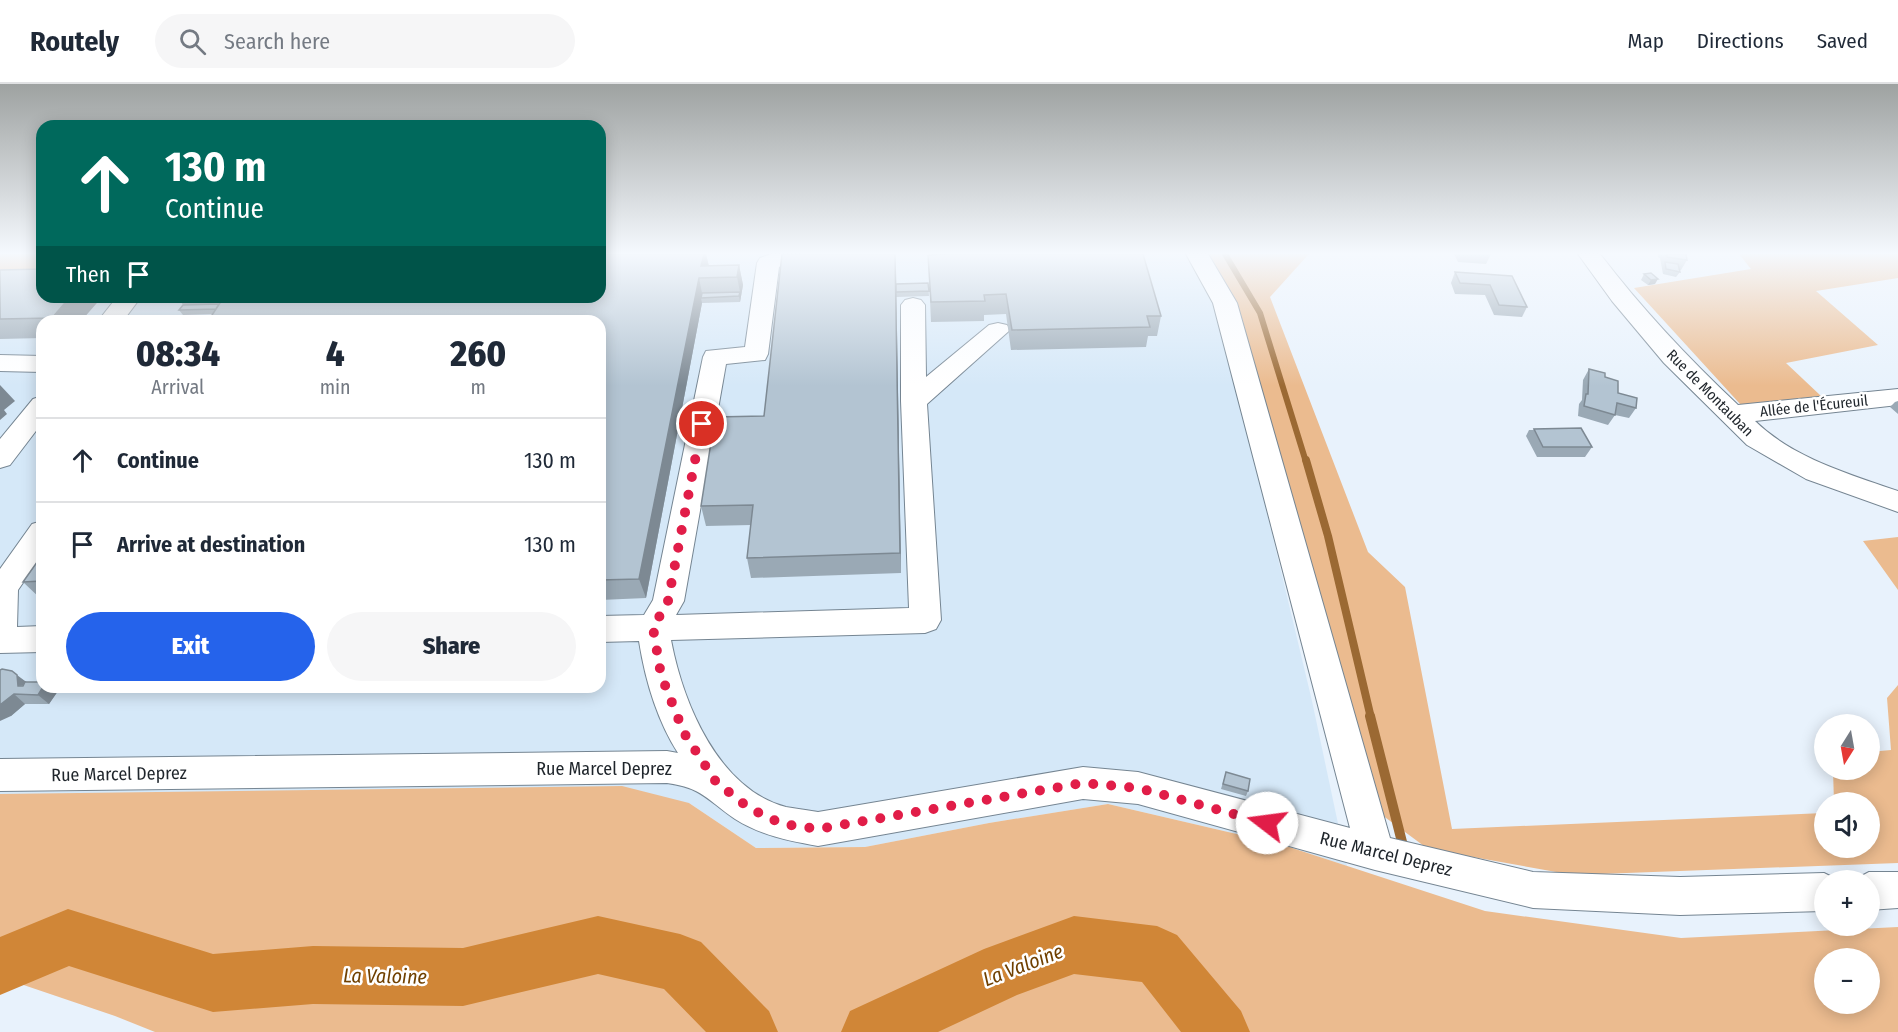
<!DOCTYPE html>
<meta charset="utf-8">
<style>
body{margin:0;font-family:"Fira Sans Condensed",sans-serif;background:#f6f6f7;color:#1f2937;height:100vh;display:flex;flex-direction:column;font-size:22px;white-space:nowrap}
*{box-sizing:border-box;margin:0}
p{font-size:20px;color:#747a83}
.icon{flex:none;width:33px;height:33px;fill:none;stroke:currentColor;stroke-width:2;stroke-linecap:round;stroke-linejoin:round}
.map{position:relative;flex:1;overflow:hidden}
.panel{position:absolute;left:36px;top:231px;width:570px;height:378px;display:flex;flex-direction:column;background:#fff;border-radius:18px;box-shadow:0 3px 15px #0003}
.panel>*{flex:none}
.top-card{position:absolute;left:36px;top:36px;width:570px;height:183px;border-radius:18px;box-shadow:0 3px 15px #0003;background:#00695c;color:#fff;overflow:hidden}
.needle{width:39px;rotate:191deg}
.tools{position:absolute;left:1814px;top:630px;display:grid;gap:12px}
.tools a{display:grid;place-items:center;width:66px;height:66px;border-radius:50%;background:#fff;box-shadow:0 3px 15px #0003;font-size:30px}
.pin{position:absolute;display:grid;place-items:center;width:51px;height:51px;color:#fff;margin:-26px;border:3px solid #fff;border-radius:50%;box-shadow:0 2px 6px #0007}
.me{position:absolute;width:66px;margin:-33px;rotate:285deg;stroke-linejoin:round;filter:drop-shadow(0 0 4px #0008)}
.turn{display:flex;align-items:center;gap:21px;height:126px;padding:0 30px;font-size:27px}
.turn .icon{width:78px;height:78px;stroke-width:2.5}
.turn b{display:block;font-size:42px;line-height:51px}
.then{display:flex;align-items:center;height:57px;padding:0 30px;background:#0003;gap:12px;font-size:22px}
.eta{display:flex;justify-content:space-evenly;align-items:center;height:102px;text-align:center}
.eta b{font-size:36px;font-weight:800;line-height:42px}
.button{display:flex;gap:12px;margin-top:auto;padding:12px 30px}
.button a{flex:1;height:69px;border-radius:36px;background:#2563eb;color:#fff;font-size:24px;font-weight:800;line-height:69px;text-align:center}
.button a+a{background:#f6f6f7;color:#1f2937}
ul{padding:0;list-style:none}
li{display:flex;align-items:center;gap:18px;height:84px;padding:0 30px;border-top:2px solid #e0e1e3}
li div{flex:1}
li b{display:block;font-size:22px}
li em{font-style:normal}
header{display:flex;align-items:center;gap:36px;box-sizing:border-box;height:84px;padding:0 30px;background:#fff;border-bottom:2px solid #e0e1e3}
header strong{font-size:28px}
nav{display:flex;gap:33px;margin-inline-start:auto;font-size:21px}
.search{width:420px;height:54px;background:#f6f6f7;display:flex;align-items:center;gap:15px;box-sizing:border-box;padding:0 21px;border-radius:33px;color:#747a83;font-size:22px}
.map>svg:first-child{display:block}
.built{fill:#d5e8f8;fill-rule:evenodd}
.green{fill:#ebbb8f;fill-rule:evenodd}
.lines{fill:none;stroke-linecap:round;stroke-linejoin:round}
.stream-far2{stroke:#9b6933;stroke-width:6}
.stream-far1{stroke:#9b6933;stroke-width:8}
.stream{stroke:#9b6933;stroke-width:10}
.river{fill:#d08637;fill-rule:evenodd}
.minor-casing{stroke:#758592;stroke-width:2}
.minor{fill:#fff;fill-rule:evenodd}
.wall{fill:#9aa9b5}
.shaded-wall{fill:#7d8993}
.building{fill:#b3c4d2;stroke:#7d8993;stroke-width:1.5}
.route{stroke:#e11d48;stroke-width:10;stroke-dasharray:0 18}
.labels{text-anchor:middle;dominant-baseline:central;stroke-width:5;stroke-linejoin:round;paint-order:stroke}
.street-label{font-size:15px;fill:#1f252b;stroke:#fff}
.near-street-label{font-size:18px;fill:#1f252b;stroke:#fff}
.near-water-label{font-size:20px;font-style:italic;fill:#704000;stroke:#fff}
</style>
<header>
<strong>Routely</strong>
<div class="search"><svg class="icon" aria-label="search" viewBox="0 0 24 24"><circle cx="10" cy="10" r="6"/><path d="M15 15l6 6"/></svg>Search here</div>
<nav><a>Map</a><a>Directions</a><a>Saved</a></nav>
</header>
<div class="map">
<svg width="1898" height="948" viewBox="0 0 1898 948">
<rect width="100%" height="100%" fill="#e8f2fc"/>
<path class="built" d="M688 170H1190L1217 219 1312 617 1347 782 1280 760 1108 720 989 739 865 763 756 764 689 719 0 710V194L42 213H600ZM42 237H600V603H42Z"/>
<path class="green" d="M0 170H42V191L0 194Z
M1207 170H1309L1270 213 1368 468 1405 503 1452 745 1824 729V764H1869V718H1834L1833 686H1869V668L1891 666 1887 614 1898 601V779L1573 791 1428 765 1382 731 1241 231Z
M1739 170H1898V194L1816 207 1878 261 1786 279 1821 312 1741 321 1634 204 1751 185Z
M1898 453V506L1863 457Z
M622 702 689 719 756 764 865 763 989 739 1108 720 1280 760 1485 827 1681 854 1898 843V948H155L115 932 0 893V710ZM1869 874V920H1824V874Z"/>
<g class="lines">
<path class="stream-far2" d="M1225 170 1260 229 1306 378"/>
<path class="stream-far1" d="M1306 376 1328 452 1371 634"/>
<path class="stream" d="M1370 632 1402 758"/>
<path class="river" d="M68 825 213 870 313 862 463 864 598 832 680 850 701 858 769 927 778 948H706L664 905 598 890 463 922 313 920 213 928 69 882 0 911V853Z
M1074 832 1157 842 1177 851 1241 927 1250 948H1181L1142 898 1074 890 1017 911 938 948H841L850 927 984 865Z"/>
<g class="minor-casing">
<path id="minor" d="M771 170H801L798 175 779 183 768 270 765 276 726 280 684 517 676 531 909 524 901 317V221L905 216 913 214 921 216 925 221 926 293 989 241 998 239 1007 241 1010 246 927 320 941 536 936 545 925 549 671 556C683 619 718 705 786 723 796 725 808 726 818 728L1083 683 1138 688 1350 744 1213 219 1186 170H1208L1237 219 1390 754 1533 788 1680 793 1824 789 1838 796H1824V827L1680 831 1533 824 1375 786 1138 720 1083 715 818 762C789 757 760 751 735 735 707 716 703 704 667 699L0 707V675L667 667 678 669C657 636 645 595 639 557L600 558V532L644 531 653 516 703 273 706 267 745 263 757 179 760 174Z
M1578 170H1600C1642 225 1688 274 1738 321L1898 305V321L1755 337C1793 374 1849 390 1898 407V428L1806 395 1747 361 1664 279 1612 217Z
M117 213H141L123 237H98Z
M0 271 42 272V288L0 287Z
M42 312V339L10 381 0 384V355L33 315Z
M42 437V471L18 506 17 543 42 542V568L0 569V485L32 440Z
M1869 788H1898V824L1869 826V796H1854Z"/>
</g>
<use href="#minor" class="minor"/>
</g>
<path class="wall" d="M600 170H706L709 182 739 181 743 201 740 218 702 219 646 514 600 516V237L212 230 183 231 179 226 183 221 178 213H600Z
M951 170H1143L1161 232 1157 252H1148L1146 263 1011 266 1006 230 984 231V237L931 238 928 171Z
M1454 170H1491L1486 180 1458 178Z
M1658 170H1688L1686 172 1687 176 1681 186H1679L1680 188 1676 193 1663 190 1660 174 1658 173Z
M0 186 42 213H102L81 237H42V254L0 255Z
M1455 188 1512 192 1527 223 1522 233 1494 231 1485 211 1455 210 1451 199Z
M1651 189 1655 200 1648 201 1641 196 1644 190Z
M928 199 929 212 896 213 901 489 751 494 747 474 751 441 706 442 701 422 896 200Z
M1589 285 1605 293 1618 309 1636 324 1629 334 1615 331 1608 341 1578 332 1579 320 1582 316 1583 296Z
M1898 317V330L1890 323 1895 318Z
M1534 345 1592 363 1585 373H1537L1526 352 1529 346H1533Z
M42 471V516L23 498Z
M0 586 27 598 42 603H52L58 607 49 620H25L11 632Z
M1226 688 1248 707 1246 712 1221 705Z"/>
<path class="shaded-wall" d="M704 170H706L709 183 701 182Z
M895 170 896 187 901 489 900 469Z
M739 181 743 201 740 218 739 212 740 208 737 193Z
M699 194 703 214H701L702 219 646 514 639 495Z
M1658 195 1655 200 1648 201 1651 196Z
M70 213H102L81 237H55L52 234Z
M0 301 15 317 4 326 7 330 0 336Z
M17 591 29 600 18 602Z
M43 603H52L58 607 49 620 38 611Z
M14 610 25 620 11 632 0 637V621Z"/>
<path class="building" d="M600 170H704L701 182 739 181 737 193 699 194 639 495 600 496V237H208L224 213H600Z
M782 170H895L900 469 747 474 753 421 701 422 715 333 764 332Z
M951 170H1143L1161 232H1147L1150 243 1012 246 1006 210 984 211 985 217 931 218 928 171Z
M1667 170H1686L1687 176 1667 173Z
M1665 178 1678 180 1680 188 1666 185Z
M42 185V213H70L52 234 0 235V186Z
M1455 188 1512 192 1527 223 1499 221 1490 201 1460 199Z
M1651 189 1658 195 1651 196 1644 190Z
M928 199 929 207 896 208V200Z
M740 208 739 212 701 214 702 209Z
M219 220 216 225 179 226 183 221Z
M1589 285 1605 289V293L1618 297V309L1637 314 1636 324 1617 319 1615 331 1584 322 1586 310H1588Z
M1581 344 1592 363H1543L1534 345Z
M42 471V497L23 498Z
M2 585 12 587 17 591 18 602H23L25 598H42V603H43L38 611 14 610 0 621V586Z
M1226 688 1250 695 1248 707 1223 700Z"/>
<linearGradient id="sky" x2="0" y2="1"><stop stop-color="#9ea2a1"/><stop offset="0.56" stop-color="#f5f9fe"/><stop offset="1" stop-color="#f5f9fe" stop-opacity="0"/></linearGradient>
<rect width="1898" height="302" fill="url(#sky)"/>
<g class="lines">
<path class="route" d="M702 340 668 517 653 544 661 591 684 649 716 698 749 724 782 740 818 745 1083 699 1138 704 1267 739"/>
</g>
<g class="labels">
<g class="street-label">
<text transform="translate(1710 309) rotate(45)">Rue de Montauban</text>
<text transform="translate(1814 322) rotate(-6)">Allée de l'Écureuil</text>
</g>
<g class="near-street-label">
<text x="604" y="685">Rue Marcel Deprez</text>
<text transform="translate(119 690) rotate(-1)">Rue Marcel Deprez</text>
<text transform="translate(1386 770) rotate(14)">Rue Marcel Deprez</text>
</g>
<g class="near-water-label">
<text transform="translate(1023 881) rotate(-21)">La Valoine</text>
<text transform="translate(385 892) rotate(1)">La Valoine</text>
</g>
</g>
</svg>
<div class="tools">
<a><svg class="needle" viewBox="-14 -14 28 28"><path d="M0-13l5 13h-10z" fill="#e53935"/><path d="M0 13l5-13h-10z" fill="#747a83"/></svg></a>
<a><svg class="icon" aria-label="sound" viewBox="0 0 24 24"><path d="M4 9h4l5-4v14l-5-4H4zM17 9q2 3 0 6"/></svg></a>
<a>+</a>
<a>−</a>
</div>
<div class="pin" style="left:702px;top:340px;background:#d93025"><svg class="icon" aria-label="arrive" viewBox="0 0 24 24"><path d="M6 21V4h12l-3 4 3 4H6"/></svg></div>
<svg class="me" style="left:1267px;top:739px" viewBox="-20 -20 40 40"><circle r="19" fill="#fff"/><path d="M0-13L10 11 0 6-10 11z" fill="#e11d48"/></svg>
<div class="top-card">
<div class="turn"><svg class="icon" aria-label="ahead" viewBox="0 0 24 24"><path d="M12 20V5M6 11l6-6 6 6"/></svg><div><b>130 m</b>Continue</div></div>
<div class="then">Then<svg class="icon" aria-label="arrive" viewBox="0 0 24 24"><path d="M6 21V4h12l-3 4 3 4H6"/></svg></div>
</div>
<section class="panel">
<div class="eta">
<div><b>08:34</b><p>Arrival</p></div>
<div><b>4</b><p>min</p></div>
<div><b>260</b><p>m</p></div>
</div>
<ul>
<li><svg class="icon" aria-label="ahead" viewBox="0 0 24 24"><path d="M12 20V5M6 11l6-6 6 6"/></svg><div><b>Continue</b></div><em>130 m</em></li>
<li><svg class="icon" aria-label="arrive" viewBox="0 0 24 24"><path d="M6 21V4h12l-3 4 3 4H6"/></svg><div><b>Arrive at destination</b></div><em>130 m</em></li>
</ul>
<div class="button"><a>Exit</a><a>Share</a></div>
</section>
</div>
